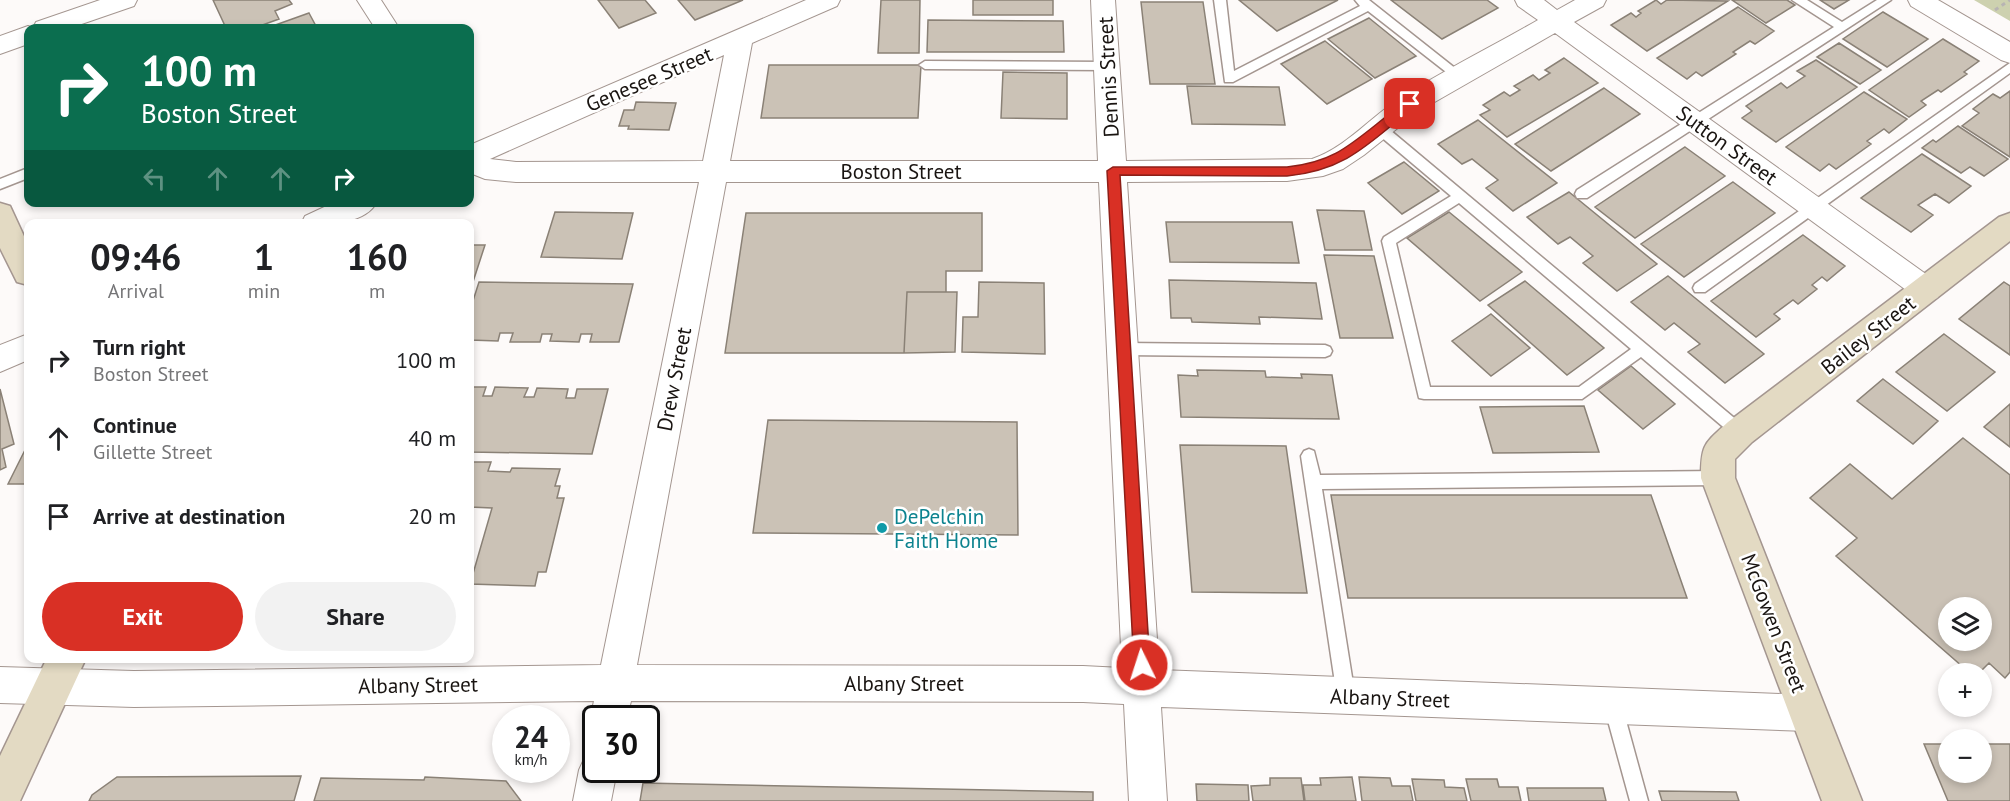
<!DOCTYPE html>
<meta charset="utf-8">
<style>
body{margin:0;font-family:"PT Sans",sans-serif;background:#f2f2f2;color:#202124;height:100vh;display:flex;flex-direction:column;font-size:22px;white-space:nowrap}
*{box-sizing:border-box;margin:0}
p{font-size:20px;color:#757577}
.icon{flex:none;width:33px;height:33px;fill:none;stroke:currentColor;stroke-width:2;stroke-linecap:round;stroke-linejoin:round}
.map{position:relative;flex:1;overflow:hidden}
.sheet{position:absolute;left:24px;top:219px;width:450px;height:444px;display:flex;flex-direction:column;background:#fff;border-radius:12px;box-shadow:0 3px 9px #0003}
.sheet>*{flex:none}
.guide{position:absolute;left:24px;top:24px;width:450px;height:183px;border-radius:12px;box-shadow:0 3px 9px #0003;background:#0b6e4f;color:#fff;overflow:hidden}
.tools{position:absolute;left:1938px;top:597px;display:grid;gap:12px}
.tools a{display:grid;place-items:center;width:54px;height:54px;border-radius:50%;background:#fff;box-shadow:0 3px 9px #0003;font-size:30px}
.speed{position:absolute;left:492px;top:705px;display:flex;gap:12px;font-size:30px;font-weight:700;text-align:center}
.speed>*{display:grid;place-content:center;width:78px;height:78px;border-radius:50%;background:#fff;box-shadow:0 3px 9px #0003;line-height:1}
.speed small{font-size:15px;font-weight:400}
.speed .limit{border:3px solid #111;border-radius:9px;background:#fff;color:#111}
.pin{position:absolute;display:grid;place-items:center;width:51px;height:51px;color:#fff;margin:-26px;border-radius:12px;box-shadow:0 3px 9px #0006}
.me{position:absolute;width:66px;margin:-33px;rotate:356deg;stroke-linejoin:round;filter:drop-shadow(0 0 4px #0008)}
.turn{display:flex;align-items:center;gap:21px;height:126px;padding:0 18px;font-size:27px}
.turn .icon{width:78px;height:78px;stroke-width:2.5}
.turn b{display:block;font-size:42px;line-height:51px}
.lanes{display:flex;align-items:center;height:57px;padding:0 18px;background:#0003;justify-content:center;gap:30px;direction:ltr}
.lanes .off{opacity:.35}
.eta{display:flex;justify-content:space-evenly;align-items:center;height:102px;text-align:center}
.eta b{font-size:36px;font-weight:700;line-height:42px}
.button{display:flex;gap:12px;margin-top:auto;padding:12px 18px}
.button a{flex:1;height:69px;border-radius:36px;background:#d93025;color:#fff;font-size:24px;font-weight:700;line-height:69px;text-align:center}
.button a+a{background:#f2f2f2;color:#202124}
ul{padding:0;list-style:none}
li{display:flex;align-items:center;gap:18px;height:78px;padding:0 18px}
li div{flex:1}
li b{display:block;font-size:22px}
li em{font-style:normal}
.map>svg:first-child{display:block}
.green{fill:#cdd1af}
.building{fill:#cbc2b6;stroke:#8a8176;stroke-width:1.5;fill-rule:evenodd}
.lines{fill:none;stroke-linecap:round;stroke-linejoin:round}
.lane-casing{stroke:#a49690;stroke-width:3}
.street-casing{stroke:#a49690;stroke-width:2}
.secondary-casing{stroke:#a49690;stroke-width:3}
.path{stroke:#b8b4b3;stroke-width:3;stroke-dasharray:4 4;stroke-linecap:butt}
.lane{fill:#fff;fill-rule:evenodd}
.street{fill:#fff;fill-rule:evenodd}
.secondary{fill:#e3dac3;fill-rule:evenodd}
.route{fill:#d93025;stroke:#8d1f18;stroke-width:1.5}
.culture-dot{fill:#0f9aa8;stroke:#fff;stroke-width:2}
.labels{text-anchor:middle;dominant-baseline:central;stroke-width:5;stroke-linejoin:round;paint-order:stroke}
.street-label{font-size:21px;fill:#191411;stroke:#fff}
.culture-label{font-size:21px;fill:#0d838f;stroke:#fff;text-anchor:start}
</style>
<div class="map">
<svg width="2010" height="801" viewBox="0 0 2010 801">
<rect width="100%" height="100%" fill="#fdfaf9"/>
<path class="green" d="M1974 0H2010V21Z"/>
<path class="building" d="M213 0H289L292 4 275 11 279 19 254 28H226Z
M598 0H645L656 13 619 28Z
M678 0H743L695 20Z
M881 0H920L919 53H878Z
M973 0H1053V15H973Z
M1239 0H1338L1277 31Z
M1391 0H1487L1498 8 1442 39Z
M1656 0 1661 4 1667 0 1728 1 1647 51 1611 25 1631 13 1636 17 1641 13 1638 11Z
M1732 0H1787L1795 5 1766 23Z
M1820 0H1849L1834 9Z
M1141 2H1203L1215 84H1150Z
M1738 7 1774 31 1755 44 1750 41 1733 52 1736 54 1702 76 1696 72 1687 79 1657 58Z
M1883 12 1928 39 1887 67 1843 39Z
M309 13 317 28H267Z
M1369 18 1416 56 1375 78 1328 39Z
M928 20 1063 21 1064 52H927Z
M1943 39 1979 61 1964 72 1967 74 1941 92 1938 90 1921 101 1926 105 1909 117 1869 90Z
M1325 41 1372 79 1327 104 1281 64Z
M1839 43 1881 70 1860 84 1817 57Z
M1564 58 1598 83 1507 137 1480 115 1490 110 1483 105 1504 92 1510 96 1520 90 1514 86 1533 75 1539 80 1550 73 1545 70Z
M1816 60 1857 87 1776 142 1742 118 1752 111 1746 106 1781 83 1787 88 1805 76 1797 71Z
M769 65H921L918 118H761Z
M1003 72 1067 73V119L1001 118Z
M1187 86 1279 87 1285 125 1192 124Z
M1604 88 1640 114 1551 171 1515 144Z
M2010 91V157L1962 126 1979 113 1973 109 1993 94 2000 98Z
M1864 92 1907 119 1889 133 1884 129 1867 141 1871 144 1836 169 1829 164 1820 171 1786 147Z
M636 102 676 103 669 130 628 129 629 126H619L624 110H634Z
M1478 120 1557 183 1513 211 1486 188 1498 180 1472 159 1462 164 1438 144Z
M1958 126 2008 159 1984 176 1970 167 1961 173 1922 148 1933 140 1936 142Z
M1685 147 1725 176 1635 238 1595 207Z
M1922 154 1971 186 1949 203 1935 194 1918 205 1933 215 1911 232 1861 198Z
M1404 162 1439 191 1402 214 1368 183Z
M1733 182 1775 213 1684 277 1641 244Z
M1569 192 1657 264 1617 291 1583 263 1593 256 1570 237 1558 244 1527 217Z
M1317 210 1364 211 1372 250H1325Z
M555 212 633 213 622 259 541 257Z
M1449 212 1522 272 1480 301 1407 238Z
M746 213H982V271H946V292H907L904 353H725Z
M1166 222H1292L1299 263 1170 262Z
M1803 235 1845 266 1827 281 1822 277 1812 285 1817 289 1798 304 1793 300 1774 314 1780 319 1756 337 1711 301Z
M470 245H485L470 291Z
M1324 255 1374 256 1393 338H1340Z
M1668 276 1764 354 1725 383 1688 352 1700 344 1674 323 1665 330 1631 302Z
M1169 280 1316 283 1322 319 1259 317 1260 324 1192 322 1191 318H1171Z
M1525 281 1604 348 1567 375 1488 305Z
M479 282 633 284 619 342H590L592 334H581L579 342 550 341 552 334H542L540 342H510L513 333H500L498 341 470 340V310Z
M979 282 1044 283 1045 354 962 352 963 317H978Z
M2004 282 2010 286V355L1959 319Z
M907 292H957L955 352 904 353Z
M1491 314 1530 348 1491 376 1452 341Z
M1944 334 1995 372 1947 411 1896 372Z
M1631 366 1675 404 1643 429 1598 390Z
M1197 370 1265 371 1266 377 1302 378 1301 374 1332 375 1339 419 1181 417 1178 375 1198 376Z
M1883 379 1938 421 1913 444 1857 401Z
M470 387H486L483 396H492L495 387 528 388 524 397H534L537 388 568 389 566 398H575L577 389H608L592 454 470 452Z
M0 389 14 444 2 449 6 467 0 470Z
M2010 404V447L1984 427Z
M1584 406 1599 452 1493 453 1480 407Z
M768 420 1017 422 1018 535 753 533Z
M1963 438 2010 475V672L2005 678 1989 663 1978 674H1971L1836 556 1857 538 1810 498 1850 464 1892 499ZM1948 608H1982V640H1948Z
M28 444V484H8Z
M1180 445 1286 446 1307 593 1192 592Z
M470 462H491L488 471 510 472 512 468 560 469 555 486H560L557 498H564L546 572H538L535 586 470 584 492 508 470 507Z
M1331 495H1651L1687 598H1348Z
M1924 744H1948V772H1982V744H2010V801H1948Z
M301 776 294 801H89L92 795 117 777Z
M425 777 506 781 521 801H314L321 778 424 780Z
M1352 777 1356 801H1305L1303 785H1321L1320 778Z
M1359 777 1390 778 1392 786H1410L1413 801H1362Z
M1270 778H1301L1304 801H1253L1251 786 1270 785Z
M1412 779 1444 780 1445 787 1464 788 1467 801H1416Z
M1466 779H1497L1499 787H1518L1521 801H1471Z
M643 783 1093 792V801H640Z
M1196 784 1248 785 1249 801H1197Z
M1527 788H1603L1606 801H1529Z
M1659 791 1736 792 1739 801H1662Z"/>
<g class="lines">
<g class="lane-casing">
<path id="lane" d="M1214 0H1226L1234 71 1360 6 1355 0H1369L1465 76 1463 79H1455L1368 11 1233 82H1225Z
M1792 0H1807L1842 22 1877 0H1891L1587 198H1577L1575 194 1577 190 1834 27Z
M925 61 1108 62 1114 66 1108 70 925 69 919 65Z
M2010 63V73L1705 292H1695L1693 288 1695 284Z
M1379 123 1384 125 1745 427 1748 432 1745 437 1740 439 1735 437 1641 357 1582 399H1424L1419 398 1382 241 1384 237 1451 196 1374 131 1373 128ZM1459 203 1631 349 1579 387H1430L1396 243Z
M28 168V178L0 189V179Z
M1123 343 1325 345 1330 347 1332 351 1330 355 1325 357 1123 355 1118 353 1116 349 1118 345Z
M1309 449 1314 451 1320 475 1718 471 1724 473 1726 478 1724 483 1718 485 1322 489 1355 696 1352 702 1346 705 1340 702 1337 696 1301 456 1304 451Z
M1613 697 1619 700 1622 706 1648 801H1630L1604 706 1607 700Z"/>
</g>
<g class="street-casing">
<path id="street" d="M100 0H137L134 6 70 28H28V44L0 54V36L28 26 33 28 36 22Z
M357 0H381L399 28H375Z
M806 0H840L837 6 752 43 730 161H1098L1091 0H1115L1126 161 1312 159C1347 147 1371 116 1402 97 1446 69 1493 46 1538 20L1518 6 1515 0H1544L1557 10 1575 0H1606L1603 6 1574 22 1937 282 1942 290 1937 298 1927 302 1917 298 1555 33 1419 111 1364 155 1343 169 1323 176 1287 181 1127 182 1159 670 1808 695 1821 700 1826 713 1821 726 1808 731 1161 707 1167 801H1129L1124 704 1083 702 631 701 627 718H596V730L590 718 594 701 134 707 0 703V667L134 671 601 665 699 182H516L485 179 470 173V145ZM724 55 703 161 516 162 490 159ZM726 182H1099L1122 668 1083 666 637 665Z
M1908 0H1938L2010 42V63L2001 60 1911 6Z
M335 202H377C364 226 324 224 301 224L305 216Z
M28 334V360L0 372V345Z
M596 752V770H617L611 801H573L579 770 585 757Z"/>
</g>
<g class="secondary-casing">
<path id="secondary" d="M0 203 10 206 28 245V285L17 282 0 248Z
M2010 213V241L1752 442 1735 459V478L1862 801H1822L1701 478C1701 444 1704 444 1728 422L1999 217Z
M47 658H86L20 801H0V756Z"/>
</g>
<path class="path" d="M1995 10 2010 0"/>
<use href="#lane" class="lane"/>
<use href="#street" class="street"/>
<use href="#secondary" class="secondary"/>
</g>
<path class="route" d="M1410 100 1416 104 1414 107C1369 143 1347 170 1287 176L1120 175 1150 665 1148 671 1142 673 1137 671 1134 665 1107 171 1113 167H1287C1332 162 1348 147 1383 119 1391 113 1400 103 1410 100Z"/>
<circle class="culture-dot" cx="882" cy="528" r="6"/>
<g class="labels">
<g class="street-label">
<text transform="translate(1108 77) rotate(-93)">Dennis Street</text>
<text transform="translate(649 79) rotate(-23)">Genesee Street</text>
<text transform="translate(1727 145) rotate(36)">Sutton Street</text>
<text x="901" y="171">Boston Street</text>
<text transform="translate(1868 335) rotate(-38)">Bailey Street</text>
<text transform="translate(674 379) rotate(-79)">Drew Street</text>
<text transform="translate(1774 623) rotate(69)">McGowen Street</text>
<text x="904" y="683">Albany Street</text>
<text transform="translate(418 685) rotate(-1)">Albany Street</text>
<text transform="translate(1390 698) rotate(2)">Albany Street</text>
</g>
<g class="culture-label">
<text x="894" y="516">DePelchin<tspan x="894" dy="24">Faith Home</tspan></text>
</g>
</g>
</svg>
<div class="tools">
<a><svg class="icon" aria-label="layers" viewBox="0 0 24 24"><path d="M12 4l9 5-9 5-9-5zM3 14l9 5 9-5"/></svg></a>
<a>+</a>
<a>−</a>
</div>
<div class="speed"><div>24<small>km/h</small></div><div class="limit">30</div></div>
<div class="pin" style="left:1410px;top:104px;background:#d93025"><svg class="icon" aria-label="arrive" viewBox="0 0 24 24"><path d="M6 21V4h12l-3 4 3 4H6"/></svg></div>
<svg class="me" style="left:1142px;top:665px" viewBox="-20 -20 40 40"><circle r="17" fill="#d93025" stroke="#fff" stroke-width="3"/><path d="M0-11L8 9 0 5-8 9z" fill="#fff"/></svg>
<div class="guide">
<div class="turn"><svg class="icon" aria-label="right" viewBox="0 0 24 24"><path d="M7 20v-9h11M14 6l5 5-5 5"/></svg><div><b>100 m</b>Boston Street</div></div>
<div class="lanes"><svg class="icon off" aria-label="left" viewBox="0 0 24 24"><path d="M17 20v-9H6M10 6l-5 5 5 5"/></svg><svg class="icon off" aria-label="ahead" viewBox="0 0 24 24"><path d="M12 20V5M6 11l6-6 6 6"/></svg><svg class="icon off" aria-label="ahead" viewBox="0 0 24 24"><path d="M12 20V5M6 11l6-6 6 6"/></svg><svg class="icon" aria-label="right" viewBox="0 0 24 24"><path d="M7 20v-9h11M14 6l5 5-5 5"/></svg></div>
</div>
<section class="sheet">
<div class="eta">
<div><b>09:46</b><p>Arrival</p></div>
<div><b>1</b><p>min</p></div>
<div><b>160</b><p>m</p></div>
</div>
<ul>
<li><svg class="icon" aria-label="right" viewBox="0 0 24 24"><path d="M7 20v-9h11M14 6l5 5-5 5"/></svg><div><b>Turn right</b><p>Boston Street</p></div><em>100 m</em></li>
<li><svg class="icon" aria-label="ahead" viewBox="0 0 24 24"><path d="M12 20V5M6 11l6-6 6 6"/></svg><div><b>Continue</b><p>Gillette Street</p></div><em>40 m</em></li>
<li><svg class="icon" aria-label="arrive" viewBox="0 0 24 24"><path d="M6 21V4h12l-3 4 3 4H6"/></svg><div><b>Arrive at destination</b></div><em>20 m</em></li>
</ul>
<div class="button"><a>Exit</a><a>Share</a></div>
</section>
</div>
